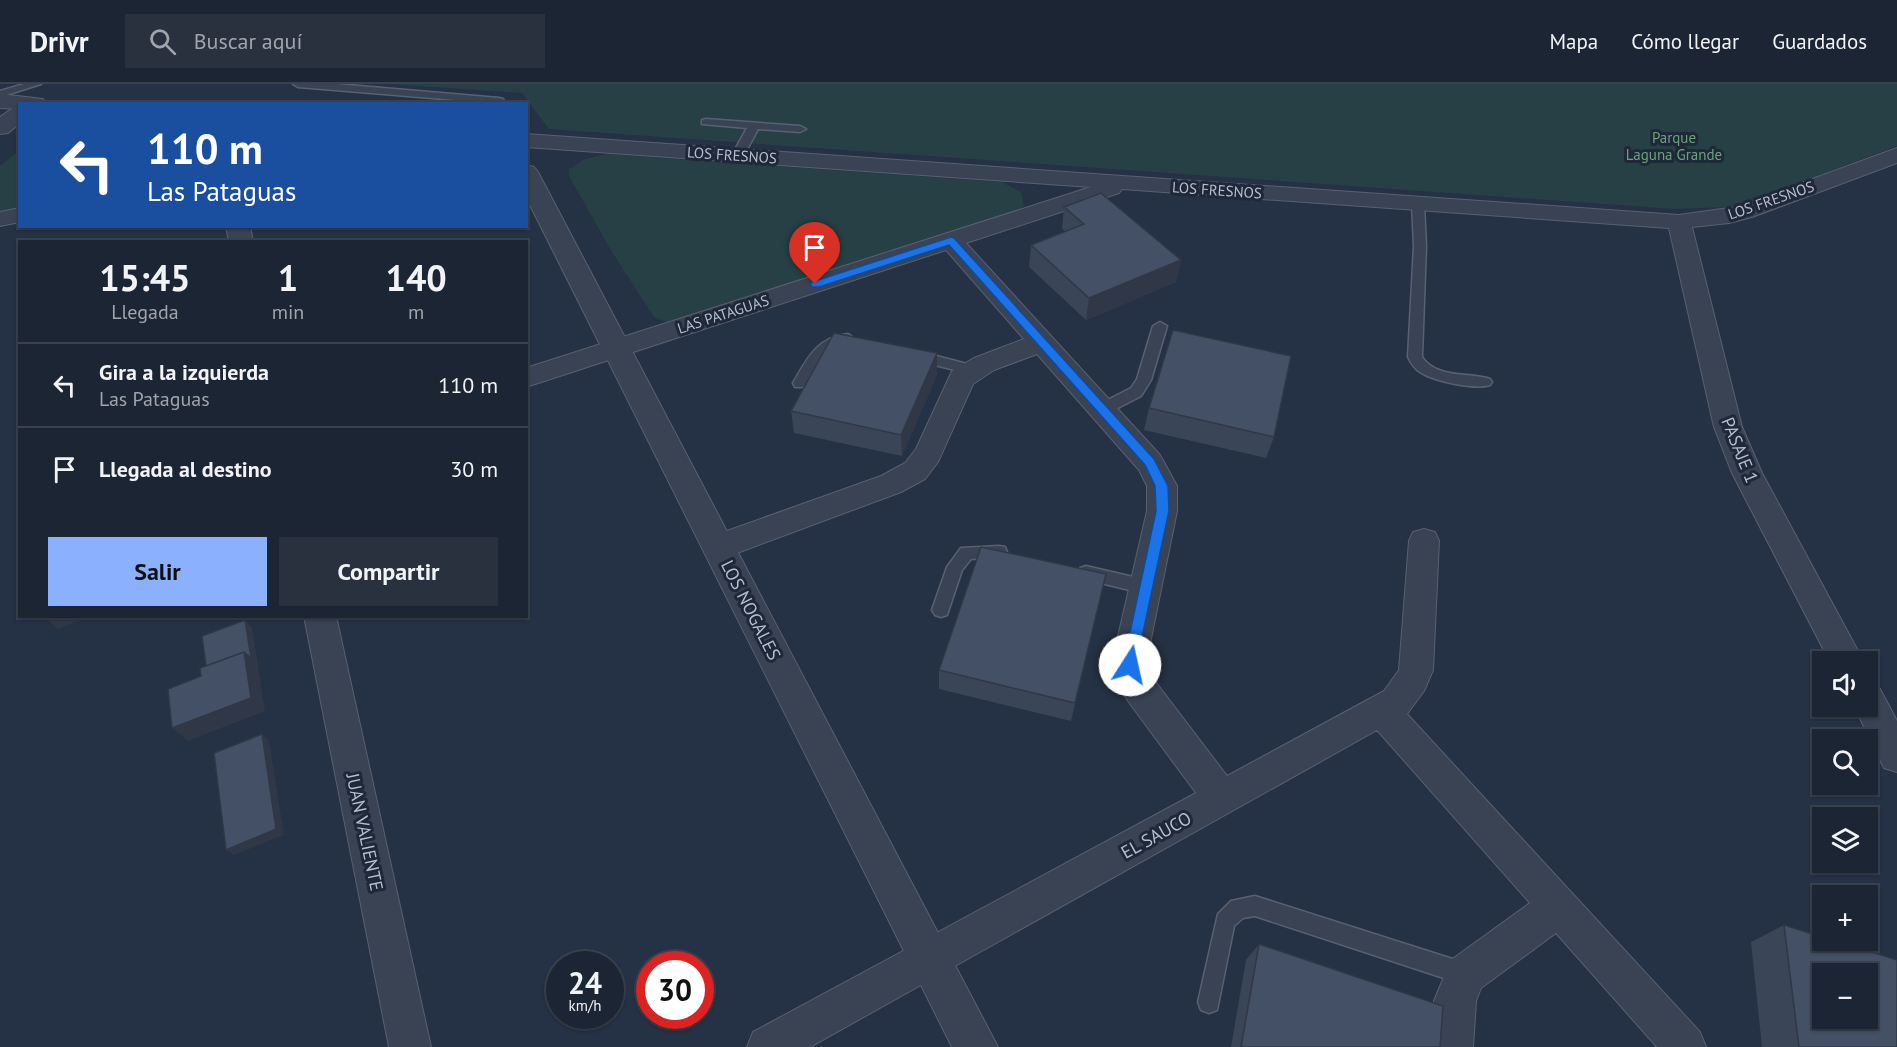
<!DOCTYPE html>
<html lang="es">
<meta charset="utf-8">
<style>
body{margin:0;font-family:"PT Sans",sans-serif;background:#29313f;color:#f1f3f6;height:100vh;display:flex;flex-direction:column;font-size:22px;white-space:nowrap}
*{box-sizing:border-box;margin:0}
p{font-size:20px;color:#a0a5ac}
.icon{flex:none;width:33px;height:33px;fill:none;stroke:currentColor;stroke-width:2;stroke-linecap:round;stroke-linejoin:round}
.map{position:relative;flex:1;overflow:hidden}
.drawer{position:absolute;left:18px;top:156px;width:510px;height:378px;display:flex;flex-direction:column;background:#1c2533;border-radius:0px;box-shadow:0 2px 4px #0004,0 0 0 2px #3a424e}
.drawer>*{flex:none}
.hud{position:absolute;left:18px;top:18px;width:510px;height:126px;border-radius:0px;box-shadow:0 2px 4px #0004,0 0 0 2px #3a424e;background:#1a4fa0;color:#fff;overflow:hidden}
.fabs{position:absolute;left:1812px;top:567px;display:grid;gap:12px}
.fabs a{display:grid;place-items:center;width:66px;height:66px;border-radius:0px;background:#1c2533;box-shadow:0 2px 4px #0004,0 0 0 2px #3a424e;font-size:30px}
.speed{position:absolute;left:546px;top:867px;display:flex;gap:12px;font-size:30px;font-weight:700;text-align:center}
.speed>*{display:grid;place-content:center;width:78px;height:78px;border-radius:50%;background:#1c2533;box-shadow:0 2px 4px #0004,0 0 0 2px #3a424e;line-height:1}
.speed small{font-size:15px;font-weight:400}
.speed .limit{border:9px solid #d22;background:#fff;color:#111}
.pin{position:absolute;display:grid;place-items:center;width:51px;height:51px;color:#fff;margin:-62px -26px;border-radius:50% 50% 50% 0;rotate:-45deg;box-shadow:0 0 6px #0007}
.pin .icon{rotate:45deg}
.me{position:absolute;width:66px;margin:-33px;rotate:10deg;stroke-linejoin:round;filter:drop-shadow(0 0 4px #0008)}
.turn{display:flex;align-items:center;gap:21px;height:126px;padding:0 30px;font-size:27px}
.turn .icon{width:78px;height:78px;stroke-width:2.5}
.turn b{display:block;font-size:42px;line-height:51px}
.eta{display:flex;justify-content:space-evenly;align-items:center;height:102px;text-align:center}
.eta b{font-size:36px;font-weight:600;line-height:42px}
.action{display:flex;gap:12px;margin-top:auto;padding:12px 30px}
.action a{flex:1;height:69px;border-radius:0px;background:#8bb1fe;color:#111;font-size:24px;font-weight:600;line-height:69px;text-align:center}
.action a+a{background:#29313f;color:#f1f3f6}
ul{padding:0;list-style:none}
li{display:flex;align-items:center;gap:18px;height:84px;padding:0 30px;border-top:2px solid #3a424e}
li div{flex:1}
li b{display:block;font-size:22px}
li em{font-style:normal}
header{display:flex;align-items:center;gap:36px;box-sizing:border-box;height:84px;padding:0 30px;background:#1c2533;border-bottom:2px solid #3a424e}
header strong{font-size:28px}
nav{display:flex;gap:33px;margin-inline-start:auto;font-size:21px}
.search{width:420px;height:54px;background:#29313f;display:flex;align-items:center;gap:15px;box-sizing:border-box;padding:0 21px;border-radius:0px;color:#a0a5ac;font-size:22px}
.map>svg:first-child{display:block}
.green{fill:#274045}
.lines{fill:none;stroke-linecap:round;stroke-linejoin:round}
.service-casing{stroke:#586171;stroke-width:3}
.minor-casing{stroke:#586171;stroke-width:2}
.tertiary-casing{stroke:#586171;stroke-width:2}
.service{fill:#3a4354;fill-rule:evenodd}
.minor{fill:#3a4354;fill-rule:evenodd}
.tertiary{fill:#3a4354;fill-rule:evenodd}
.wall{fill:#3a4558}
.shaded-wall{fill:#303847}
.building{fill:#445066;stroke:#303847;stroke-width:1.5;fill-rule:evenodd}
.route{fill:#1a73e8;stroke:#114b97;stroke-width:1.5}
.labels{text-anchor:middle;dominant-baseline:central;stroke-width:6;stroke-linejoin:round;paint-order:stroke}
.far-park-label{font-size:15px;fill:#6da07b;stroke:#1e2839}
.far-street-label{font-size:15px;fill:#b7becd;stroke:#1e2839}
.street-label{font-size:18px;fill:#b7becd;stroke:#1e2839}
</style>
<header>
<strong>Drivr</strong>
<div class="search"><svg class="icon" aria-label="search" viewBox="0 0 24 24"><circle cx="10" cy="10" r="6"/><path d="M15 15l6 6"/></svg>Buscar aquí</div>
<nav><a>Mapa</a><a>Cómo llegar</a><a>Guardados</a></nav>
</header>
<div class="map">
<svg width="1897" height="963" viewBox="0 0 1897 963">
<rect width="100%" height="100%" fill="#253144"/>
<path class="green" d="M389 0H1897V62L1751 117 1726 123 1675 125 549 45 522 9Z
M19 67V127L0 132V82Z
M607 70 1002 98 1021 108 1024 121 1019 127 670 239 654 233 612 168 569 92V85L585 75Z"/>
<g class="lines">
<g class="service-casing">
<path id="service" d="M24 0H41L0 13V7Z
M293 0H336L499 14 503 15 505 20 298 3Z
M706 35 800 42 806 45 800 48 758 45 744 71 738 74 732 71 747 44 702 40V36Z
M1418 117 1424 121 1426 162 1422 273C1437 295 1468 288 1490 295L1492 298 1490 301C1475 306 1433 297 1420 288 1414 284 1411 279 1408 273L1414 162 1412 121Z
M1160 238 1167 242 1151 296 1141 312 1108 329H1098L1096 325 1098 321 1131 304 1137 295 1153 242Z
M848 250 855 255 853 258 840 260 829 267 805 303H795L793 299C807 275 817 253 848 250Z
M917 267 979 283 981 286 974 291 912 275 910 272 912 269Z
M999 462 1005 463 1007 468 1005 473 971 475 962 486 947 531 941 533 935 531 932 526 947 483 961 464Z
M1086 482 1146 496 1152 498 1154 503 1152 508 1146 510 1080 494 1078 489 1080 484Z
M1255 812 1465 879 1473 882 1476 890 1473 898 1465 901 1255 832 1243 834 1234 842 1217 926 1209 929 1201 926 1198 918 1218 830 1231 817Z"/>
</g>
<g class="minor-casing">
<path id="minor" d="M20 22V39L8 49 0 50V33L13 24Z
M526 50 1679 131 1736 123 1897 64V79L1752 133 1729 139 1692 143 1742 343 1762 389 1864 578H1830L1732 389 1714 343 1669 144 1122 105 1119 109 966 159 1160 371 1177 402V427L1147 574 1148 588 1227 692 1384 607 1399 586 1409 457 1413 448 1424 445 1435 448 1439 457 1433 586 1424 607 1407 630 1700 948 1706 963H1657L1556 849 1481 904 1476 917 1473 963H1431L1434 917 1451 876 1530 819 1377 646 810 963H747L753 948 1196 709 1128 617 1114 589 1113 574 1147 427V402L1139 386 1037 270 994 286 973 300 938 378 925 395 901 408 729 472 718 475 707 472 702 463 707 454 881 392 905 379 916 365 952 287 974 274 1024 255 946 166 526 303V284L1091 103 526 63Z
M20 124V138L0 142V128Z
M226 142H250L253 158H229Z
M304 532H336L431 963H389Z
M1868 601 1880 605 1897 637V688L1884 684 1854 622H1868Z"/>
</g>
<g class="tertiary-casing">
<path id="tertiary" d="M0 10 43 15 46 20H20V25L0 24Z
M526 81 534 83 538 88 998 963H952L526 113Z"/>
</g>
<use href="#service" class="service"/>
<use href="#minor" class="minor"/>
<use href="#tertiary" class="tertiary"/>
</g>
<path class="wall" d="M1064 123 1181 176 1176 198 1086 236 1029 183 1031 161 1065 147 1062 145Z
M937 269V291L902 372 794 349 791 327Z
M1149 324 1274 353 1266 374 1144 346Z
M1106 490 1071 637 939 605V586Z
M1784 841 1897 963H1762L1751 858Z
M1259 860 1440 963H1231L1246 876Z"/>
<path class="shaded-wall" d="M1181 176 1176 198 1086 236 1089 214Z
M937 269V291L902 372 901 351Z
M1106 490 1102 510 1071 637 1075 619Z
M43 532H94L58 545Z
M245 536 252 543 265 627 188 657 172 644 244 568Z
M262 650 269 656 284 751 234 771 226 766Z"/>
<path class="building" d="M1101 109 1181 176 1089 214 1031 161 1084 140 1064 123Z
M1173 246 1291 272 1274 353 1149 324Z
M834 249 937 269 901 351 791 327Z
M981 463 1106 490 1075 619 939 586Z
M245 536 251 574 244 568 206 582 202 552Z
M244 568 251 614 172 644 168 605 201 592 200 584Z
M262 650 276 745 226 766 214 669Z
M1784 841 1822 853V856H1834L1897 876V963H1799ZM1822 890H1868V934H1822Z
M1259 860 1443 922 1440 963H1241Z"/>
<path class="route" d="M951 153 954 154 1154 375 1168 402 1169 427 1135 586 1130 587 1125 586 1123 581 1156 427 1155 402 1145 381 949 161 819 203H812L810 200 812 198Z"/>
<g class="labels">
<g class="far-park-label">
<text x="1674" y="53">Parque<tspan x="1674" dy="17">Laguna Grande</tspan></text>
</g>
<g class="far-street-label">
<text transform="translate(732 71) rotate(4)">LOS FRESNOS</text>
<text transform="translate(1217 106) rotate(4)">LOS FRESNOS</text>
<text transform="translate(1771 116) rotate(-19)">LOS FRESNOS</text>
<text transform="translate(723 230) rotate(-18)">LAS PATAGUAS</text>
</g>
<g class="street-label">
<text transform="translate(1740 366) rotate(68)">PASAJE 1</text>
<text transform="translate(751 526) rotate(63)">LOS NOGALES</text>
<text transform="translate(365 748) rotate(78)">JUAN VALIENTE</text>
<text transform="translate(1156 751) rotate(-29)">EL SAUCO</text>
</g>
</g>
</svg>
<div class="fabs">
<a><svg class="icon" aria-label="sound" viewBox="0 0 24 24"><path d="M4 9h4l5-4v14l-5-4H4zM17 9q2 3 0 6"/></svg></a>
<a><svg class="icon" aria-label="search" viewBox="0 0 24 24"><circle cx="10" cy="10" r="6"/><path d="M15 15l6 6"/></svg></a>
<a><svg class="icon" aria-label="layers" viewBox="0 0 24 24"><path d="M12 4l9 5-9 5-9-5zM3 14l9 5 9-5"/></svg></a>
<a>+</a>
<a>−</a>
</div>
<div class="speed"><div>24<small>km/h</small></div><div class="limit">30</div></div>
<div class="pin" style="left:815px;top:200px;background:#d93025"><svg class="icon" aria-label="arrive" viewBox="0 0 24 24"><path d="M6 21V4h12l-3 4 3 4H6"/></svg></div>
<svg class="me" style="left:1130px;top:581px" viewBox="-20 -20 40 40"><circle r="19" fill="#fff"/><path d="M0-13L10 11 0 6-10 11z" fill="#1a73e8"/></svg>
<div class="hud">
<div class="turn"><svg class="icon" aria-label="left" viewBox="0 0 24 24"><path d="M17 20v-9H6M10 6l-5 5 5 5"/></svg><div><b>110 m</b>Las Pataguas</div></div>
</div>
<section class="drawer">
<div class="eta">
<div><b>15:45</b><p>Llegada</p></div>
<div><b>1</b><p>min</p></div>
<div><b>140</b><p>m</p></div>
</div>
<ul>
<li><svg class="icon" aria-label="left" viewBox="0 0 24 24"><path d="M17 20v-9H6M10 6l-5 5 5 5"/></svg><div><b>Gira a la izquierda</b><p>Las Pataguas</p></div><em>110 m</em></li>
<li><svg class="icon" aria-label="arrive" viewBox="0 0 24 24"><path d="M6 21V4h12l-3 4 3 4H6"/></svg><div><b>Llegada al destino</b></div><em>30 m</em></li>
</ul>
<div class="action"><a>Salir</a><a>Compartir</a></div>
</section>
</div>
